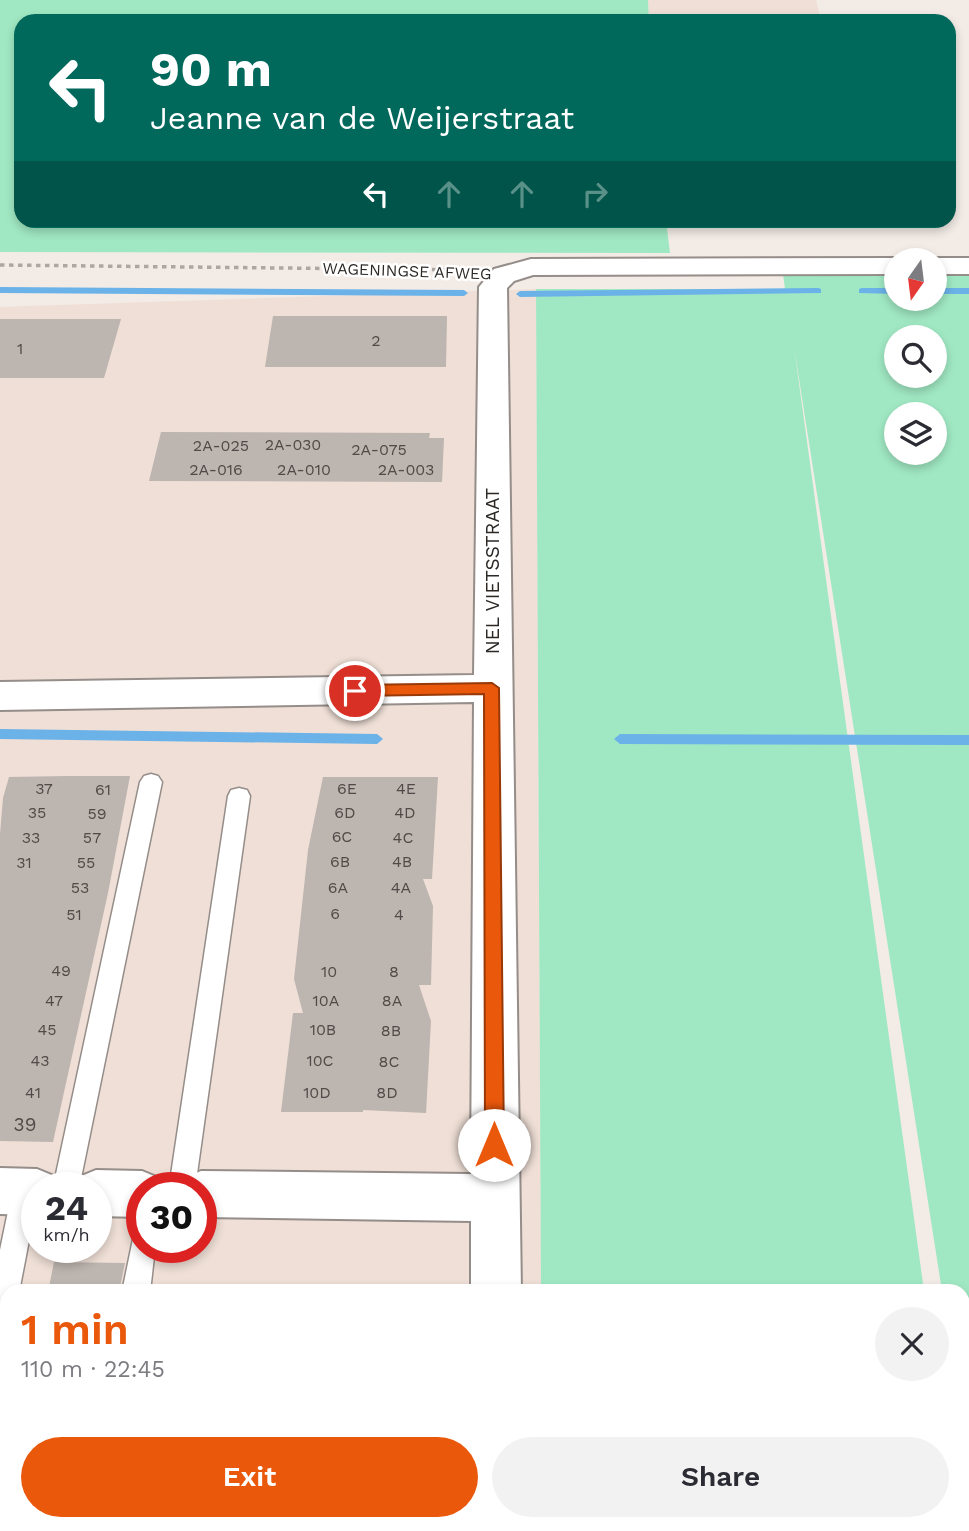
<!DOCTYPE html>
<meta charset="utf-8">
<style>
body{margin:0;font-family:"Work Sans",sans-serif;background:#f2f2f3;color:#2b2b33;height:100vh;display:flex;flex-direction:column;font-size:26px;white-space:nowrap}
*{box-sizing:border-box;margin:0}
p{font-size:23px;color:#7c7c81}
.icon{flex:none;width:38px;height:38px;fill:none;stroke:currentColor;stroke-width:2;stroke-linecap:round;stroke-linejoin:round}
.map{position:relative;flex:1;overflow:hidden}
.panel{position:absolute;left:0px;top:1284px;width:970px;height:247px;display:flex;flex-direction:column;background:#fff;border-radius:21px 21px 0 0;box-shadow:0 4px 10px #0003}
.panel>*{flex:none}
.hud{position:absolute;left:14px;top:14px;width:942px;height:214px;border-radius:21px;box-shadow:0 4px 10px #0003;background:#00695c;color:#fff;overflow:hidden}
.needle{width:46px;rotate:194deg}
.controls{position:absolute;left:884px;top:248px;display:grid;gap:14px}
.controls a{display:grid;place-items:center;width:63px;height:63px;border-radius:50%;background:#fff;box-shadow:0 4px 10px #0003;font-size:35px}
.speed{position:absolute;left:21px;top:1172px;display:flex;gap:14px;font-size:35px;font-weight:700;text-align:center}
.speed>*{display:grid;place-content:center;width:91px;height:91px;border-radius:50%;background:#fff;box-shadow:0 4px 10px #0003;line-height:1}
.speed small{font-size:18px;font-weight:400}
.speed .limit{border:10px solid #d22;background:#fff;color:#111}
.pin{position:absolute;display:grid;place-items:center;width:60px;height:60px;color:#fff;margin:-30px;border:4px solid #fff;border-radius:50%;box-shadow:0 2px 7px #0007}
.me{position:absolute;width:77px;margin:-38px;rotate:0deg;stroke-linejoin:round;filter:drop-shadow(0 0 5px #0008)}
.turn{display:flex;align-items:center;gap:24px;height:147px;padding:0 21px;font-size:32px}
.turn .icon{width:91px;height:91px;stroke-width:2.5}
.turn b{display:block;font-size:49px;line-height:60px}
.lanes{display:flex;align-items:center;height:66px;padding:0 21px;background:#0003;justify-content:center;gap:35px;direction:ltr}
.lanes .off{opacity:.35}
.round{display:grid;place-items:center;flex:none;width:74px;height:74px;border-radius:37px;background:#f2f2f3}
.head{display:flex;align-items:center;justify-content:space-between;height:119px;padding:0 21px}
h1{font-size:42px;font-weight:600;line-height:52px;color:#ea580c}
.primary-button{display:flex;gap:14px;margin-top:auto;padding:14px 21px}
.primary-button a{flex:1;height:80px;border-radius:42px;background:#ea580c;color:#fff;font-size:28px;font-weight:600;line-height:80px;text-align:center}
.primary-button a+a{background:#f2f2f3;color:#2b2b33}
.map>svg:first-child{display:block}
.built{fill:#efdfd6;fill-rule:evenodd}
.green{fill:#a0e8c3;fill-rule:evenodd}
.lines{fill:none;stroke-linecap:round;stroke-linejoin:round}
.stream{fill:#6ab2e8;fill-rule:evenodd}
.building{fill:#bdb5b0}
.lane-casing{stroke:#958d89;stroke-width:3}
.street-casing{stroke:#958d89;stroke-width:4}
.path{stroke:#ada7a3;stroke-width:3.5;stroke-dasharray:4.5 4.5;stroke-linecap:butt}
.lane{fill:#fff;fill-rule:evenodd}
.street{fill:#fff;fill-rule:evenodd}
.route{fill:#ea580c;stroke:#983908;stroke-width:2}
.labels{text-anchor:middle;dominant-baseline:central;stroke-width:5;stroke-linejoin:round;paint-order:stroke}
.far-street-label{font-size:16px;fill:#2b2826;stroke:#fff}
.number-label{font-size:16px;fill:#504b48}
.street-label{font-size:19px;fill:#2b2826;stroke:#fff}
.near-number-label{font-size:19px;fill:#504b48}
</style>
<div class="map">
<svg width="969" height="1531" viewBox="0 0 969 1531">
<rect width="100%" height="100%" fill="#f3ebe6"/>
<path class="built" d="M648 0H816L821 21H649Z
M536 289 541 1291 7 1292V1524H542V1531H0V307ZM37 1188H96V1248H37ZM142 1188H201V1248H142Z"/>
<path class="green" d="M0 0H648L649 21H21V220H666L670 253 0 252Z
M896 273V299H934L935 273H969V1466L962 1420V1292L942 1291 794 347 924 1291H541L536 289H785L783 274ZM896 338H934V376H896ZM896 415H934V453H896Z
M542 1524H957L958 1531H542Z"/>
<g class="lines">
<path class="stream" d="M0 287 464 290 468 293 464 296 0 293Z
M818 288 821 289V293L520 297 516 294 520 291Z
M862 288H896V294L859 293V289Z
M934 288H969V294H934Z
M0 729 377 734 383 739 377 744 0 739Z
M620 734 969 735V745L620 744 614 739Z"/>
</g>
<path class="building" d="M273 316H447L446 367H265Z
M0 319H121L104 378H0Z
M161 432 430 433 429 438H444L442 482 149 481Z
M67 776H130L108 893 53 1142 0 1141V834L3 798 9 777Z
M323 777H438L432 879H423L433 906 431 985H419L431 1021 426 1113 363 1110V1112H281L293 1013H303L294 979 308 850Z
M54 1262 125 1263 119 1292H48Z"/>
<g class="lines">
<g class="lane-casing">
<path id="lane" d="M151 774 158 776 162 782 79 1188H53L140 782 144 776Z
M239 788 247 790 250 796 195 1188H169L228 796 231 790Z
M25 1179 34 1183 37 1199 19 1292H7V1328L0 1331V1250L12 1192 16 1183Z
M142 1235V1248H155L150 1292H122L133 1239Z
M85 1524H115L114 1531H84Z"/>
</g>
<g class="street-casing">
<path id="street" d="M896 258 906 261H896V274L533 275 514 281 507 288 521 1292H471V1221L201 1217V1188H179L184 1178 201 1171 471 1174 474 702 0 710V682L474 675 479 287 494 269 531 259Z
M934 258H969V274H934V261H924Z
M0 1168 37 1169 54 1176 59 1188H37V1215L0 1214Z
M96 1170 142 1171 159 1178 164 1188H142V1217L96 1216V1188H74L79 1177Z
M470 1524H526L527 1531H471Z"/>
</g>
<path class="path" d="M0 265 469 270"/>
<use href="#lane" class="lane"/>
<use href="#street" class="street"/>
</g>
<path class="route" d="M492 683 499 688 504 1145 501 1151 494 1154 488 1151 485 1145 484 694 355 696 347 691 355 685Z"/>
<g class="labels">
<g class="far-street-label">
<text transform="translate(407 271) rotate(2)">WAGENINGSE AFWEG</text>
</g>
<g class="number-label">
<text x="376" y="340">2</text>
<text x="20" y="348">1</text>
<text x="293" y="444">2A-030</text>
<text x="221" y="445">2A-025</text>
<text x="379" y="449">2A-075</text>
<text x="216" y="469">2A-016</text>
<text x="304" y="469">2A-010</text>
<text x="406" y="469">2A-003</text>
<text x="44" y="788">37</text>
<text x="347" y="788">6E</text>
<text x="406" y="788">4E</text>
<text x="103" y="789">61</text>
<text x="37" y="812">35</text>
<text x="345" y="812">6D</text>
<text x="405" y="812">4D</text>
<text x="97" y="813">59</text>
<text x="342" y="836">6C</text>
<text x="31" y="837">33</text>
<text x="92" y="837">57</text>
<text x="403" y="837">4C</text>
<text x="340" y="861">6B</text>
<text x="402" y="861">4B</text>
<text x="24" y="862">31</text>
<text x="86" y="862">55</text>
<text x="80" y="887">53</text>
<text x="338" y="887">6A</text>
<text x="401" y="887">4A</text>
<text x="335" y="913">6</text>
<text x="74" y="914">51</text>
<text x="399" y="914">4</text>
<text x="61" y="970">49</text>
<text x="329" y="971">10</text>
<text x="394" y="971">8</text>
<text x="54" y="1000">47</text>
<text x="326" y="1000">10A</text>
<text x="392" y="1000">8A</text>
<text x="47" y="1029">45</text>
<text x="323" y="1029">10B</text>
<text x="391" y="1030">8B</text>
<text x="40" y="1060">43</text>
<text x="320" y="1060">10C</text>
<text x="389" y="1061">8C</text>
<text x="33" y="1092">41</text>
<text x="317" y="1092">10D</text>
<text x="387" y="1092">8D</text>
</g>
<g class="street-label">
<text transform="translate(492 571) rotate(-90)">NEL VIETSSTRAAT</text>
</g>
<g class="near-number-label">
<text x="25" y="1124">39</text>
</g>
</g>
</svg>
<div class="controls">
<a><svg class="needle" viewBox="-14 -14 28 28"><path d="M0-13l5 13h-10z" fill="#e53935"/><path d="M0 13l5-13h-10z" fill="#7c7c81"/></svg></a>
<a><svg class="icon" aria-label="search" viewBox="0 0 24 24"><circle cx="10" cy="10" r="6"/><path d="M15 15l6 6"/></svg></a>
<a><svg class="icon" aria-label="layers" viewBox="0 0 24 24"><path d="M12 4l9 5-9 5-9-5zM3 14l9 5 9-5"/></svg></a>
</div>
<div class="speed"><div>24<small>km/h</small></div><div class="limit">30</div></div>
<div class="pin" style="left:355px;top:691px;background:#d93025"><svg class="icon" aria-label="arrive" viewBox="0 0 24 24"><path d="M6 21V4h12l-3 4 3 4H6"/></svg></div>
<svg class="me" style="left:494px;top:1145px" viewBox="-20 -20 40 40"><circle r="19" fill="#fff"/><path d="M0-13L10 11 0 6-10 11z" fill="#ea580c"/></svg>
<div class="hud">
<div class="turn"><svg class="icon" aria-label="left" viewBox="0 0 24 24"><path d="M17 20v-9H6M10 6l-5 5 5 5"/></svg><div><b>90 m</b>Jeanne van de Weijerstraat</div></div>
<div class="lanes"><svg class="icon" aria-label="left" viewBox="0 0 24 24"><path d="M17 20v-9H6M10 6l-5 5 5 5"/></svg><svg class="icon off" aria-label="ahead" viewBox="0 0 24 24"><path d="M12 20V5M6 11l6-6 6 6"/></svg><svg class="icon off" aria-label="ahead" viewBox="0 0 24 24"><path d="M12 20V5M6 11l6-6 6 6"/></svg><svg class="icon off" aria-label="right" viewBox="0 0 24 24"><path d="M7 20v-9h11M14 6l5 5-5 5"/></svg></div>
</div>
<section class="panel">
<div class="head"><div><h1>1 min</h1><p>110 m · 22:45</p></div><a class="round"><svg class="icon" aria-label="close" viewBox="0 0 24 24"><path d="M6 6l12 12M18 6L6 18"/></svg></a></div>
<div class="primary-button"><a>Exit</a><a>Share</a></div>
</section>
</div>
